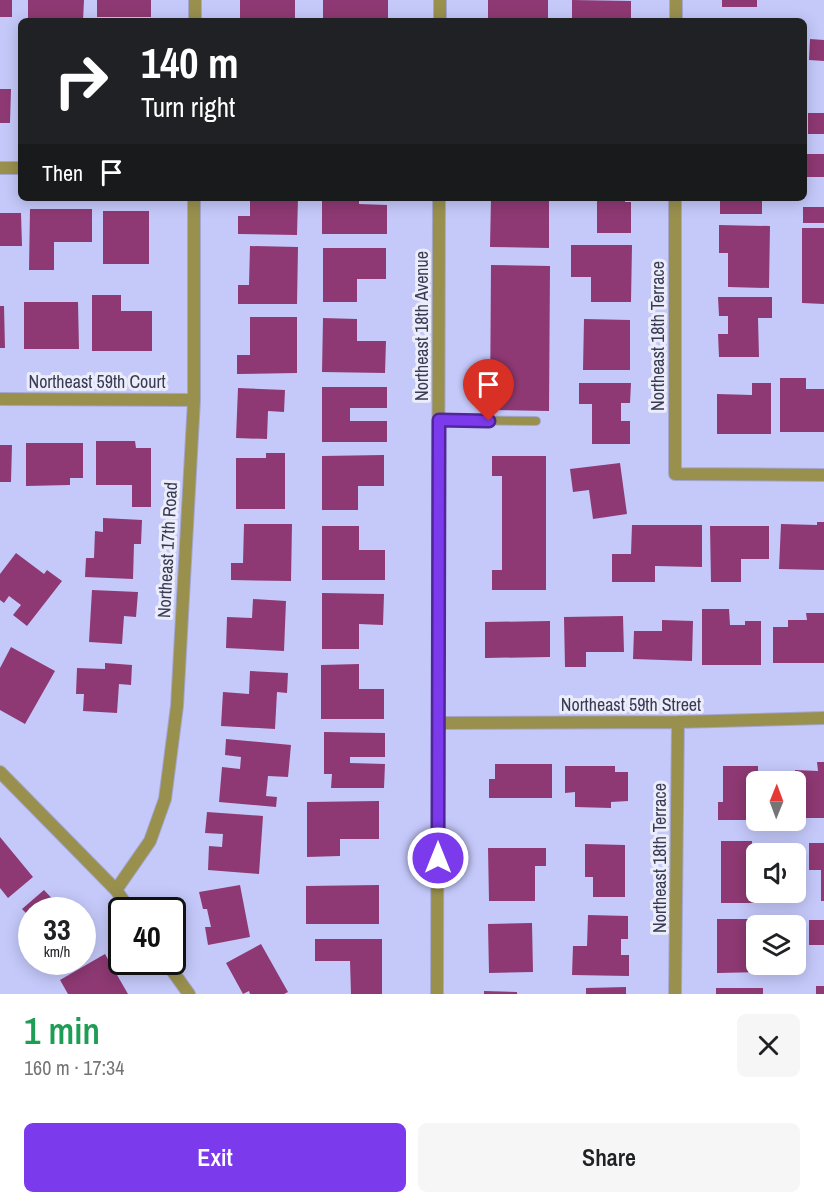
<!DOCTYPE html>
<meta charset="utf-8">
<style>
body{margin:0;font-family:"Archivo Narrow",sans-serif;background:#f6f6f6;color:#202124;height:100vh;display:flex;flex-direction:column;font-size:22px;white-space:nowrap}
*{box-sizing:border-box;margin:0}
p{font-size:20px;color:#757577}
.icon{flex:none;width:33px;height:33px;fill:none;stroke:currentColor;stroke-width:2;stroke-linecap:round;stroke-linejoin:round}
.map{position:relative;height:994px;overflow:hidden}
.drawer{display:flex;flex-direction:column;background:#fff;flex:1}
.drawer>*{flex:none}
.hud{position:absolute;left:18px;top:18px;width:789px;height:183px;border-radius:9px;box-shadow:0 3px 15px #0003;background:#202124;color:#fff;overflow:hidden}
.needle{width:39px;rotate:1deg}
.buttons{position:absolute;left:746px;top:771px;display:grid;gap:12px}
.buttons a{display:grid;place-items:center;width:60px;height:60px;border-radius:9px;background:#fff;box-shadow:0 3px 15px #0003;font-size:30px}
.speed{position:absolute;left:18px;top:897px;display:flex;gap:12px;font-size:30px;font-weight:700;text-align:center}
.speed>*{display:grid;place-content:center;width:78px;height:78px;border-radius:50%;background:#fff;box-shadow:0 3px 15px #0003;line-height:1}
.speed small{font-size:15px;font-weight:400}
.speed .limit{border:3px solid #111;border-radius:9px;background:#fff;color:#111}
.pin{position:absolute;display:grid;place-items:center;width:51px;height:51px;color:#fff;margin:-62px -26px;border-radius:50% 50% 50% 0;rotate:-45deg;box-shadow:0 0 6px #0007}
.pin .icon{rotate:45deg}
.me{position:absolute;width:66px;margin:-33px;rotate:0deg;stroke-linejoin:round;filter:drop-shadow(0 0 4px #0008)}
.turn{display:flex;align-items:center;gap:21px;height:126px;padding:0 24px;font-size:27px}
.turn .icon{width:78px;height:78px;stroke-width:2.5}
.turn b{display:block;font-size:42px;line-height:51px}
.then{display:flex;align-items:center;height:57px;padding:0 24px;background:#0003;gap:12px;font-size:22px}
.round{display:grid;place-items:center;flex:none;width:63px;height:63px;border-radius:9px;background:#f6f6f6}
.head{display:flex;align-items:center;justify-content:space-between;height:102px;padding:0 24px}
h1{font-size:36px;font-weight:600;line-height:45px;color:#1e9e55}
.action{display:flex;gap:12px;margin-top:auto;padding:12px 24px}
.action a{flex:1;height:69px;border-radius:9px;background:#7c3aed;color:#fff;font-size:24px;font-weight:600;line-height:69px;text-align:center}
.action a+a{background:#f6f6f6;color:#202124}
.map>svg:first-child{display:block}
.building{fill:#8e3973}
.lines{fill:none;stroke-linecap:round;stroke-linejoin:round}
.service-casing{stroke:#a3a7d2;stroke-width:10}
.minor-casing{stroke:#a3a7d2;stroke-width:14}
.tertiary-casing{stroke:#a3a7d2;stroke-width:14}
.service{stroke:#99904e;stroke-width:8}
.minor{stroke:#99904e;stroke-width:12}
.tertiary{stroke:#99904e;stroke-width:12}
.route-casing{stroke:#51269a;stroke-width:15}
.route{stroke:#7c3aed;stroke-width:10}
.labels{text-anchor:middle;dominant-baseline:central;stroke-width:6;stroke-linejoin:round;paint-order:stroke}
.street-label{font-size:18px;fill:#393a53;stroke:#ecedfa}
</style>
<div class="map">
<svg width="824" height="994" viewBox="0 0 824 994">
<rect width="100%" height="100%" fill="#c5c9fa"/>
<path class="building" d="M0 0H12V17H0Z
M28 0H84L83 21H28Z
M97 0H151V17H97Z
M240 0H295V21H240Z
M323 0H388V21H323Z
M488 0H548V21H488Z
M572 0 631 1V21H572Z
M722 0H757V7H722Z
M810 39 824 40V61L809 60Z
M0 89H11L10 123H0Z
M808 113H824V134H808Z
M807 154H824V177H807Z
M250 198H298L297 235 238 234V216H250Z
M322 198H359V204L387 205V234H322Z
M491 198H549V248L490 247Z
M597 198H625V202H631V233H597Z
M720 198H762V214H720Z
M803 207H824V223H803Z
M30 209H92V242H54V270H29Z
M103 211H149V264H103Z
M0 213H21L22 246H0Z
M719 225 770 226 769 288 728 287V253H719Z
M802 228H824V304L802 303Z
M571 245H632L631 302H591V277H571Z
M250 246 298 247 297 304H238V285H249Z
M323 248H386V279H357V302H323Z
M491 265 550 266 549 411 490 410Z
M92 295H121V311H152V351H92Z
M718 297H772V318H758L759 357H719L718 334H728V316H719Z
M24 302H78L79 349H24Z
M0 306H4L5 348H0Z
M250 317H297V373L237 374V355H250Z
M323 318 357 319V341H386L385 373 322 372Z
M584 319 630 320V370H583Z
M780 378H806V389H824V432H780Z
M579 383H631L630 403H621V421H630V444H592V404H579Z
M752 383H771V434H717V394L752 395Z
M322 387H387V408H350V421H387V442H322Z
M238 388 285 390 284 412 268 411 267 439 236 438Z
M96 441H135L136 448H151V507H132V485H96Z
M26 443H83V478H70V485L26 486Z
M0 445H12L11 482H0Z
M266 453H285V509H236V458H266Z
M384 455V486H358V510H322V456Z
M492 456H546V590H492V570H502V476H492Z
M620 463 627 514 593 519 589 490 573 492 570 469Z
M103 518 142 520 141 544H134L133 579 85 577 86 558H94L95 531 103 532Z
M817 522H824V570L779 569 781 524 817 525Z
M244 524H292L291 581 231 580V563H243Z
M632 525H702V567L655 566V582H612V554H631Z
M322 526H359V550H385V580H322Z
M710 526H769V559H741V582H711Z
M16 553 44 574 47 570 62 581 27 626 13 615 21 605 9 596 4 603 0 600V574Z
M92 590 138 592 136 617 124 616 122 644 89 642Z
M322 593 384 594 383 625 359 624V649H322Z
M253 599 286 601 284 651 226 648 227 617 252 618Z
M702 609H729L730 625H745V621H761V665H702Z
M806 613H824V663H773V627H788V620H807Z
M623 616 624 652H586V667H565L564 617Z
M662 620 693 621 692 661 633 659 634 631H662Z
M550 621V657L485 658V622Z
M11 647 55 671 25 724 0 710V668Z
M105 663 132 665 131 685 119 684 117 713 83 711 84 694H76L77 668 105 669Z
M359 664V689H384V719H321V665Z
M250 671 288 673 287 693 277 692 275 729 221 726 223 692 249 694Z
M324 732 385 733V757H350V763L385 764 384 788H331L332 774H324Z
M226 739 291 745 288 777 268 776 266 796 277 797 276 807 219 802 222 767 240 769 241 757 225 755Z
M817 762H824V818H795V770L818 771Z
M495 764H552V798H489V779H495Z
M565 766H615V772H628V801L611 802V808L575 807V792L565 793Z
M723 766H758V779H768V782H756V820H718V802H723Z
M379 801V839H340V856L307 857V802Z
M207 812 263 816 259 874 208 870 209 846 222 847 223 834 205 833Z
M0 837 33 877 8 898 0 888Z
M721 841H752V852H756V892H763V903H721Z
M809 843H824V901H821V870H809Z
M585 844 625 845V897H593V877H585Z
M488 848H546V866H535V901H489Z
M240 885 250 937 208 945 205 927H211L207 909H203L199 892Z
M379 885V924H306V886Z
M44 890 63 910H32V919L22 909Z
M588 915 628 916V939H621V955H629V976L572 975 573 946H587Z
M717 919H764V926H756V964H764V972L717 973Z
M809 920H824V945H809Z
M532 923 533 972 489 973 488 924Z
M315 939H382V994H351L350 961H315Z
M261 944 288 992 284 994H250L249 991 243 994 226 963Z
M105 954 128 994H68L60 980Z
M816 986H824V994H816Z
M626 987V994H586V988Z
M716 988H763V994H716Z
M484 991 517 992V994H484Z"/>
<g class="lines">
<g class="service-casing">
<path id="service" d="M439 420 536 421"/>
</g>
<g class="minor-casing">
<path id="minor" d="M195 21V0
M676 21V0
M0 168H21
M675 198V474L824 475
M0 399 194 400
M438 723 678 722 824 718
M0 772 116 890 130 910
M116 890 150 841 165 799 177 706 194 400V198
M166 962 189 994
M675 994 678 722"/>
</g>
<g class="tertiary-casing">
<path id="tertiary" d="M440 21V0
M437 994 439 198"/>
</g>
<use href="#service" class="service"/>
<use href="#minor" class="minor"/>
<use href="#tertiary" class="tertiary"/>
</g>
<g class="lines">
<g class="route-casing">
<path id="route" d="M438 858 439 420 489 421"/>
</g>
<use href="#route" class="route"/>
</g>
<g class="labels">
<g class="street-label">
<text transform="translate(421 326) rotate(-90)">Northeast 18th Avenue</text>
<text transform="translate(657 336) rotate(-90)">Northeast 18th Terrace</text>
<text x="97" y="381">Northeast 59th Court</text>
<text transform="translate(167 550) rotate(-87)">Northeast 17th Road</text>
<text x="631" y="704">Northeast 59th Street</text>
<text transform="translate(659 858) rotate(-90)">Northeast 18th Terrace</text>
</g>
</g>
</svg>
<div class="buttons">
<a><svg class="needle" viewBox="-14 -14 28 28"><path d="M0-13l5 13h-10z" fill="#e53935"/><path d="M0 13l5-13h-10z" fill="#757577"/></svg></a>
<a><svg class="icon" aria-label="sound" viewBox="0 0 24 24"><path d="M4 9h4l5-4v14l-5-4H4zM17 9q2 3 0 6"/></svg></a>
<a><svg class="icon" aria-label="layers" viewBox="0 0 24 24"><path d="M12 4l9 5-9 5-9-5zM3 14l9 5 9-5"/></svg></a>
</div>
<div class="speed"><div>33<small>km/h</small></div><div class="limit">40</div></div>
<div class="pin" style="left:489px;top:421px;background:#d93025"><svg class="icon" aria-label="arrive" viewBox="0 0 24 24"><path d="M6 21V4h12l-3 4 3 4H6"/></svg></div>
<svg class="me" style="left:438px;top:858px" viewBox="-20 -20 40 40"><circle r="17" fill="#7c3aed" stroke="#fff" stroke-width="3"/><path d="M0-11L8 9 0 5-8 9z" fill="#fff"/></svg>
<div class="hud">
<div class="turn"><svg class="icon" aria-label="right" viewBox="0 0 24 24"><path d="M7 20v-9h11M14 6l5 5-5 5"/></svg><div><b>140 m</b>Turn right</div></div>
<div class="then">Then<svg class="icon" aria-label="arrive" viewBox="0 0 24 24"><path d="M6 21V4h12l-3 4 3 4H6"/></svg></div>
</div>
</div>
<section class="drawer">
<div class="head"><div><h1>1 min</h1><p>160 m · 17:34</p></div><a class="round"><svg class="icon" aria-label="close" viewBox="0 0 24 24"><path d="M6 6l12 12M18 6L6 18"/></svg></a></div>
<div class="action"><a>Exit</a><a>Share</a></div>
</section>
